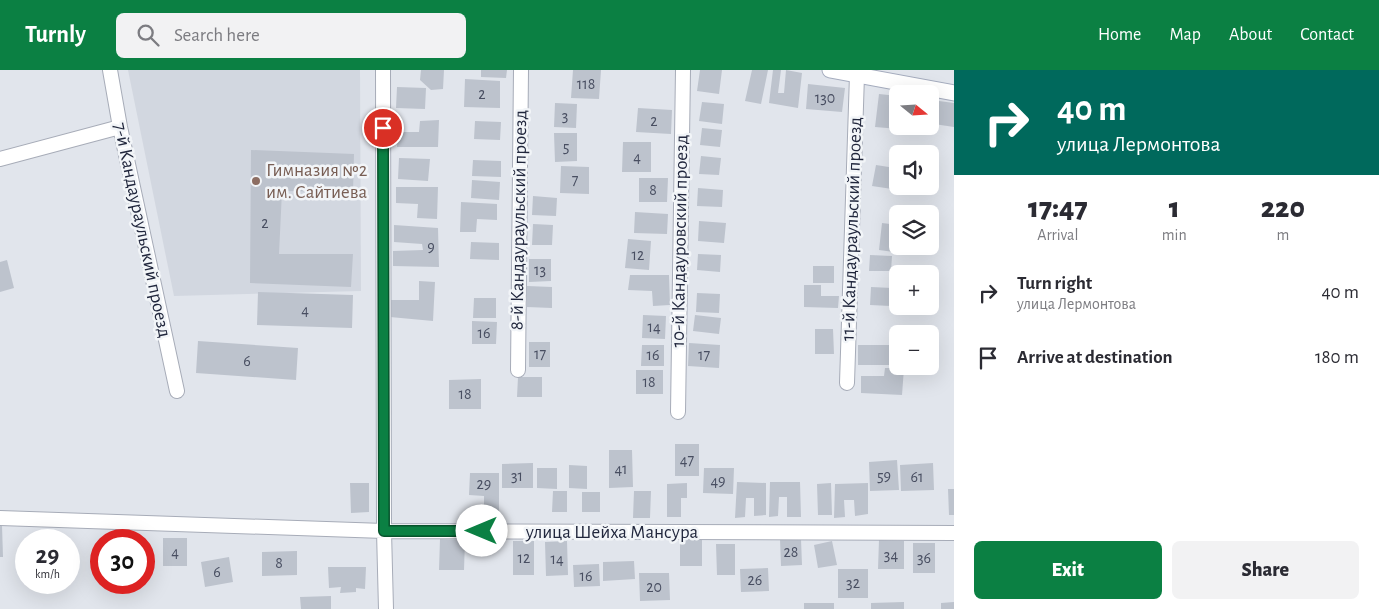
<!DOCTYPE html>
<meta charset="utf-8">
<style>
body{margin:0;font-family:"Alegreya Sans",sans-serif;background:#f2f2f3;color:#2b2b33;height:100vh;display:flex;flex-direction:column;font-size:19px;white-space:nowrap}
*{box-sizing:border-box;margin:0}
p{font-size:16px;color:#7c7c81}
.icon{flex:none;width:28px;height:28px;fill:none;stroke:currentColor;stroke-width:2;stroke-linecap:round;stroke-linejoin:round}
.map{position:relative;flex:1;overflow:hidden}
.panel{display:flex;flex-direction:column;background:#fff;width:425px}
.panel>*{flex:none}
.guide{background:#00695c;color:#fff;overflow:hidden}
.needle{width:32px;rotate:108deg}
.tools{position:absolute;left:889px;top:15px;display:grid;gap:10px}
.tools a{display:grid;place-items:center;width:50px;height:50px;border-radius:8px;background:#fff;box-shadow:0 5px 20px #0002;font-size:25px}
.speed{position:absolute;left:15px;top:459px;display:flex;gap:10px;font-size:25px;font-weight:700;text-align:center}
.speed>*{display:grid;place-content:center;width:65px;height:65px;border-radius:50%;background:#fff;box-shadow:0 5px 20px #0002;line-height:1}
.speed small{font-size:12px;font-weight:400}
.speed .limit{border:8px solid #d22;background:#fff;color:#111}
.pin{position:absolute;display:grid;place-items:center;width:42px;height:42px;color:#fff;margin:-21px;border:2px solid #fff;border-radius:50%;box-shadow:0 1px 5px #0007}
.me{position:absolute;width:55px;margin:-28px;rotate:270deg;stroke-linejoin:round;filter:drop-shadow(0 0 4px #0008)}
.turn{display:flex;align-items:center;gap:18px;height:105px;padding:0 20px;font-size:22px}
.turn .icon{width:65px;height:65px;stroke-width:2.5}
.turn b{display:block;font-size:35px;line-height:42px}
.eta{display:flex;justify-content:space-evenly;align-items:center;height:85px;text-align:center}
.eta b{font-size:30px;font-weight:800;line-height:35px}
.cta{display:flex;gap:10px;margin-top:auto;padding:10px 20px}
.cta a{flex:1;height:58px;border-radius:8px;background:#0b8043;color:#fff;font-size:20px;font-weight:800;line-height:58px;text-align:center}
.cta a+a{background:#f2f2f3;color:#2b2b33}
ul{padding:0;list-style:none}
li{display:flex;align-items:center;gap:15px;height:65px;padding:0 20px}
li div{flex:1}
li b{display:block;font-size:19px}
li em{font-style:normal}
header{display:flex;align-items:center;gap:30px;box-sizing:border-box;height:70px;padding:0 25px;background:#0b8043;color:#fff}
header strong{font-size:24px}
nav{display:flex;gap:28px;margin-inline-start:auto;font-size:18px}
.search{width:350px;height:45px;background:#f2f2f3;display:flex;align-items:center;gap:12px;box-sizing:border-box;padding:0 18px;border-radius:8px;color:#7c7c81;font-size:19px}
main{display:flex;flex:1;min-height:0}
.map>svg:first-child{display:block}
.built{fill:#d2d7e0}
.building{fill:#bdc3cd}
.lines{fill:none;stroke-linecap:round;stroke-linejoin:round}
.street-casing{stroke:#a7acb8;stroke-width:16}
.secondary-casing{stroke:#a5acbe;stroke-width:17}
.street{stroke:#fff;stroke-width:14}
.secondary{stroke:#fff;stroke-width:15}
.route-casing{stroke:#07532c;stroke-width:12}
.route{stroke:#0b8043;stroke-width:9}
.education-dot{fill:#8d6e63;stroke:#f2f5f8;stroke-width:2}
.labels{text-anchor:middle;dominant-baseline:central;stroke-width:5;stroke-linejoin:round;paint-order:stroke}
.number-label{font-size:16px;fill:#484e61}
.education-label{font-size:19px;fill:#785e54;stroke:#f2f5f8;text-anchor:start}
.street-label{font-size:19px;fill:#21273d;stroke:#f2f5f8}
</style>
<header>
<strong>Turnly</strong>
<div class="search"><svg class="icon" aria-label="search" viewBox="0 0 24 24"><circle cx="10" cy="10" r="6"/><path d="M15 15l6 6"/></svg>Search here</div>
<nav><a>Home</a><a>Map</a><a>About</a><a>Contact</a></nav>
</header>
<main>
<div class="map">
<svg width="954" height="539" viewBox="0 0 954 539">
<rect width="100%" height="100%" fill="#e1e5ec"/>
<path class="built" d="M128 0H360L361 221 174 226Z"/>
<path class="building" d="M421 0H444L443 19 431 20 420 10Z
M481 0H507L506 8 481 7Z
M573 0H601L599 29 571 28Z
M700 0H722L719 24 697 21Z
M752 0H768L761 34 745 31Z
M773 0H781L778 23H784L786 0 802 3 798 38 769 33Z
M465 9 500 11V38L464 37Z
M808 14 845 18 842 42 806 39Z
M397 17 426 18 425 39 396 38Z
M879 24 898 26V56H899V59L875 57Z
M939 31 954 33V57L934 54Z
M702 32 724 34 722 54 699 51Z
M555 33 577 34 576 58 554 57Z
M638 38 672 40 671 64 636 62Z
M439 50 438 77H397L398 62H419L420 51Z
M475 51 501 52 500 70 474 69Z
M702 58 722 60 720 77 700 75Z
M554 63H577V91L555 92Z
M623 72H651V102H622Z
M251 80 354 84 353 122 282 121 279 184H353L351 217 250 213Z
M701 86 721 88 719 105 699 104Z
M399 88 430 89 428 111 398 109Z
M473 90 501 91V107L472 106Z
M876 95 895 98 892 119 872 116Z
M561 96 589 97V124L560 123Z
M639 108H668L667 132H639Z
M472 110 500 112 499 130 471 128Z
M396 117H438L437 149 417 148 418 134 396 133Z
M698 118 723 120 722 137 697 136Z
M533 126 557 128 556 146 532 145Z
M461 132 497 134V150L477 149 476 162H460Z
M635 142 668 144 667 164 634 163Z
M699 151 726 153 724 173 698 171Z
M882 153 898 155V176H902L901 183 879 180Z
M533 154 553 155 552 175H532Z
M394 155 438 158 439 197 393 196V181L423 180 422 174 394 172Z
M628 169 651 171 649 200 625 198Z
M471 172 499 173V190L470 189Z
M698 184 721 185 720 202 697 200Z
M870 185 892 186 891 201H869Z
M529 189H551V211L529 212Z
M7 190 14 218 0 222V192Z
M813 196H834V213H813Z
M630 205H669L670 235 653 236 652 221 628 220Z
M419 211 435 212 433 251 390 247 391 230H419Z
M804 215H821V226H839L838 238 804 237Z
M527 216 552 217V238L527 237Z
M871 217 892 218 891 236 870 235Z
M258 222 353 225 352 258 257 255Z
M697 223 720 224 719 243 696 242Z
M474 228H496V248H473Z
M643 245 666 246 665 269 642 268Z
M695 245 721 248 719 264 693 261Z
M472 251 497 252 496 274H472Z
M815 259H833L834 284H815Z
M198 271 298 278 296 310 196 303Z
M529 272H550V297H529Z
M689 273 720 275 719 298 688 296Z
M642 275H664V296H641Z
M858 275H890V295H858Z
M885 298H904L902 325 861 323V306H884Z
M636 300H663V324H636Z
M518 307H542V327H517Z
M481 309V339H449V310Z
M675 374H699V406H675Z
M609 380H632L633 417 609 418Z
M897 390 899 420 870 421 869 392Z
M533 393V418H502V394Z
M933 393 934 420 901 421 900 395Z
M569 395 587 396V419L569 418Z
M537 398H557V419L537 418Z
M704 398H734L733 424 703 423Z
M470 403H499V447H484V426L469 425Z
M737 412 766 413V445L754 446V428H746L745 447 735 448Z
M770 412H800L801 447H787V427H779L778 446 769 447Z
M350 413H369V442L351 443Z
M687 413V428H681V447H667V414Z
M831 413 832 445H818L817 414Z
M868 413V444L855 446 854 430H844L845 447 834 448 835 414Z
M948 419H954V445H949Z
M553 421H567V442H552Z
M634 421H651L650 448H633Z
M582 422H600V442H582Z
M0 455H2L3 487H0Z
M163 468H187V496H163Z
M680 468H702V496H680Z
M440 469 465 470 464 500H439Z
M780 469H801L802 495 781 496Z
M879 470 904 471V499H878Z
M513 471H534V505H513Z
M567 471 568 505 546 506 545 472Z
M832 471 837 495 818 498 814 475Z
M913 473H935V503H913Z
M716 474H735V505H717Z
M297 481V505L262 506V482Z
M229 487 233 512 205 517 201 492Z
M634 491 635 509 603 511V492Z
M599 494 600 516 574 517 573 495Z
M328 497H366L365 519 356 518V522L340 523 341 517 329 518Z
M768 498 769 521 741 522 740 499Z
M838 499H868V528H838Z
M639 503H669L670 530 640 531Z
M331 526V539H301L300 527Z
M904 532V539H871V533Z
M954 532V539H941V533Z
M804 533H834V539H804Z"/>
<g class="lines">
<g class="street-casing">
<path id="street" d="M110 0 120 57 177 321
M383 0 384 461 386 539
M0 89 120 57
M518 300 521 0
M847 313 857 5
M678 342 683 0
M0 448 384 461 954 463"/>
</g>
<g class="secondary-casing">
<path id="secondary" d="M830 0 954 23"/>
</g>
<use href="#street" class="street"/>
<use href="#secondary" class="secondary"/>
</g>
<g class="lines">
<g class="route-casing">
<path id="route" d="M383 58 384 461H482"/>
</g>
<use href="#route" class="route"/>
</g>
<circle class="education-dot" cx="256" cy="111" r="5"/>
<g class="labels">
<g class="number-label">
<text x="586" y="14">118</text>
<text x="482" y="24">2</text>
<text x="825" y="28">130</text>
<text x="565" y="46">3</text>
<text x="654" y="51">2</text>
<text x="566" y="77">5</text>
<text x="637" y="87">4</text>
<text x="575" y="110">7</text>
<text x="653" y="120">8</text>
<text x="265" y="153">2</text>
<text x="431" y="177">9</text>
<text x="638" y="185">12</text>
<text x="540" y="200">13</text>
<text x="305" y="240">4</text>
<text x="654" y="257">14</text>
<text x="484" y="263">16</text>
<text x="540" y="284">17</text>
<text x="653" y="285">16</text>
<text x="704" y="285">17</text>
<text x="247" y="291">6</text>
<text x="649" y="312">18</text>
<text x="465" y="324">18</text>
<text x="687" y="390">47</text>
<text x="621" y="399">41</text>
<text x="517" y="406">31</text>
<text x="884" y="406">59</text>
<text x="917" y="407">61</text>
<text x="718" y="411">49</text>
<text x="484" y="414">29</text>
<text x="175" y="482">4</text>
<text x="791" y="482">28</text>
<text x="891" y="485">34</text>
<text x="524" y="488">12</text>
<text x="924" y="488">36</text>
<text x="557" y="489">14</text>
<text x="279" y="493">8</text>
<text x="217" y="502">6</text>
<text x="586" y="506">16</text>
<text x="755" y="510">26</text>
<text x="853" y="513">32</text>
<text x="654" y="517">20</text>
</g>
<g class="education-label">
<text x="266" y="100">Гимназия №2<tspan x="266" dy="22">им. Сайтиева</tspan></text>
</g>
<g class="street-label">
<text transform="translate(519 150) rotate(-89)">8-й Кандаураульский проезд</text>
<text transform="translate(852 159) rotate(-88)">11-й Кандаураульский проезд</text>
<text transform="translate(142 160) rotate(78)">7-й Кандаураульский проезд</text>
<text transform="translate(680 171) rotate(-89)">10-й Кандауровский проезд</text>
<text x="612" y="462">улица Шейха Мансура</text>
</g>
</g>
</svg>
<div class="tools">
<a><svg class="needle" viewBox="-14 -14 28 28"><path d="M0-13l5 13h-10z" fill="#e53935"/><path d="M0 13l5-13h-10z" fill="#7c7c81"/></svg></a>
<a><svg class="icon" aria-label="sound" viewBox="0 0 24 24"><path d="M4 9h4l5-4v14l-5-4H4zM17 9q2 3 0 6"/></svg></a>
<a><svg class="icon" aria-label="layers" viewBox="0 0 24 24"><path d="M12 4l9 5-9 5-9-5zM3 14l9 5 9-5"/></svg></a>
<a>+</a>
<a>−</a>
</div>
<div class="speed"><div>29<small>km/h</small></div><div class="limit">30</div></div>
<div class="pin" style="left:383px;top:58px;background:#d93025"><svg class="icon" aria-label="arrive" viewBox="0 0 24 24"><path d="M6 21V4h12l-3 4 3 4H6"/></svg></div>
<svg class="me" style="left:482px;top:461px" viewBox="-20 -20 40 40"><circle r="19" fill="#fff"/><path d="M0-13L10 11 0 6-10 11z" fill="#0b8043"/></svg>
</div>
<section class="panel">
<div class="guide">
<div class="turn"><svg class="icon" aria-label="right" viewBox="0 0 24 24"><path d="M7 20v-9h11M14 6l5 5-5 5"/></svg><div><b>40 m</b>улица Лермонтова</div></div>
</div>
<div class="eta">
<div><b>17:47</b><p>Arrival</p></div>
<div><b>1</b><p>min</p></div>
<div><b>220</b><p>m</p></div>
</div>
<ul>
<li><svg class="icon" aria-label="right" viewBox="0 0 24 24"><path d="M7 20v-9h11M14 6l5 5-5 5"/></svg><div><b>Turn right</b><p>улица Лермонтова</p></div><em>40 m</em></li>
<li><svg class="icon" aria-label="arrive" viewBox="0 0 24 24"><path d="M6 21V4h12l-3 4 3 4H6"/></svg><div><b>Arrive at destination</b></div><em>180 m</em></li>
</ul>
<div class="cta"><a>Exit</a><a>Share</a></div>
</section>
</main>
